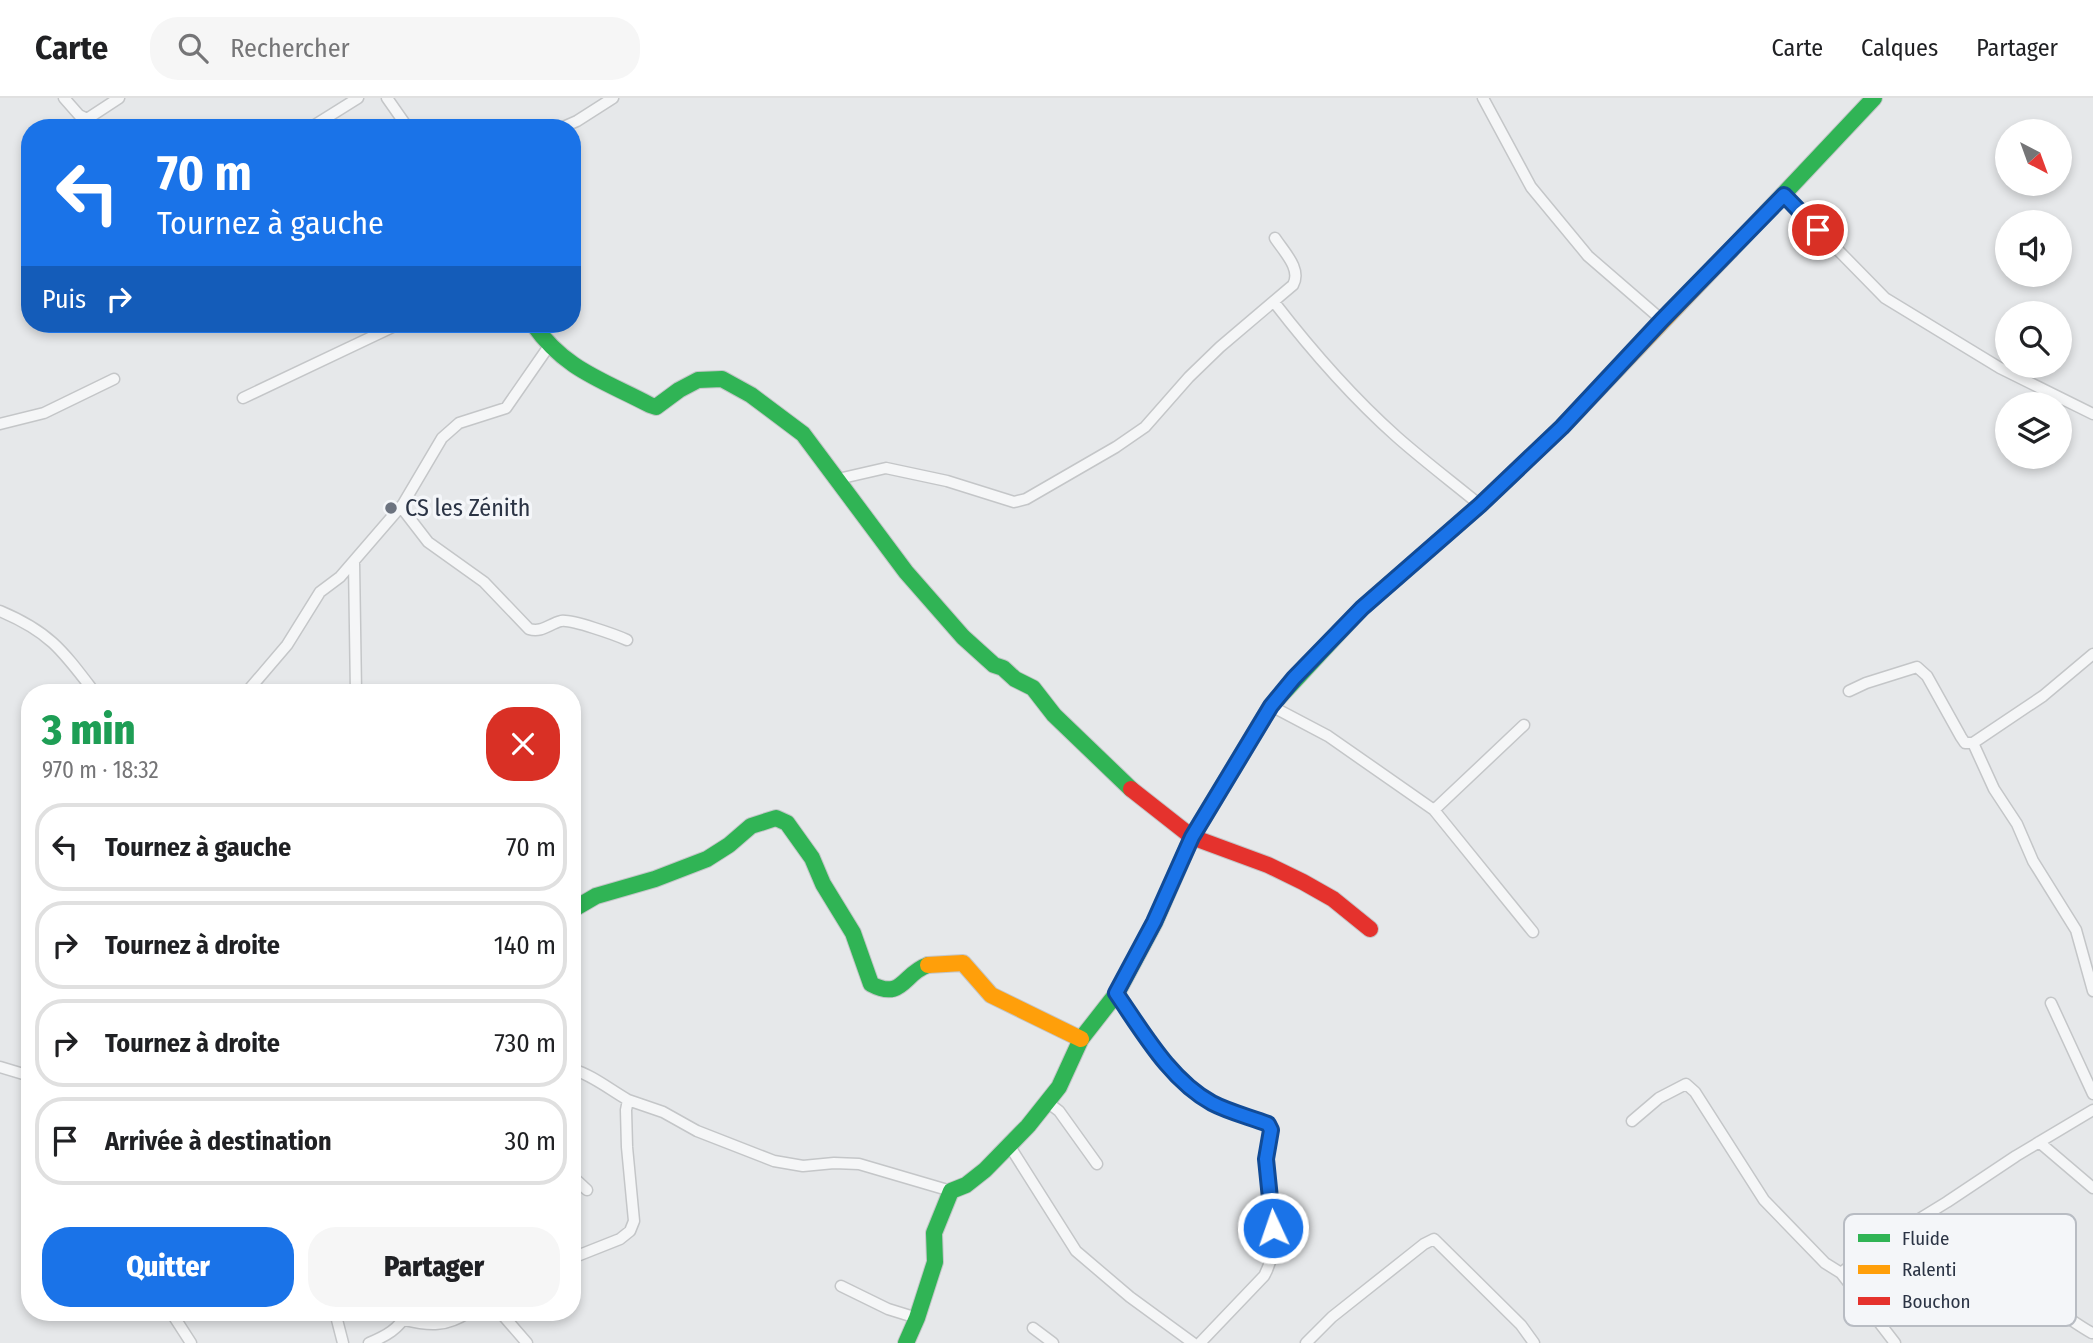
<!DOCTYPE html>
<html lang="fr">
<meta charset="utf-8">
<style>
body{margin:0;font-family:"Fira Sans Condensed",sans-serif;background:#f6f6f6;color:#202124;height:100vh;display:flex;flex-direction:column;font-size:26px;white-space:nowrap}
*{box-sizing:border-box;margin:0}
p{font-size:23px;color:#757577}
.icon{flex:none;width:38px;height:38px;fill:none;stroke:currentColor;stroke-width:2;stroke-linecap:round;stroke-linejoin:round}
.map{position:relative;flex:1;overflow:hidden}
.panel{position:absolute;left:21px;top:586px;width:560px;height:637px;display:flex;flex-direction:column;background:#fff;border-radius:28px;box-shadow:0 4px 10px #0003}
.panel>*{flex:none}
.hud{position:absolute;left:21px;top:21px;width:560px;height:214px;border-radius:28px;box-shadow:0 4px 10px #0003;background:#1a73e8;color:#fff;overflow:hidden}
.needle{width:46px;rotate:139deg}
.controls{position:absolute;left:1995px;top:21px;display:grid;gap:14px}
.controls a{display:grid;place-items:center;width:77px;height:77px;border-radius:50%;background:#fff;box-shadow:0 4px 10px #0003;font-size:35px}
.pin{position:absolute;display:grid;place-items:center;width:60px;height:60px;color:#fff;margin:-30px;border:4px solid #fff;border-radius:50%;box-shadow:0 2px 7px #0007}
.me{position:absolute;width:77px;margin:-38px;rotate:357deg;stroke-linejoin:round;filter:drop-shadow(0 0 5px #0008)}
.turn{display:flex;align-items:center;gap:24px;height:147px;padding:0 21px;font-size:32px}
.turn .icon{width:91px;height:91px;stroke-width:2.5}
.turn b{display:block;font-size:49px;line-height:60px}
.then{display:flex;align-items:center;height:66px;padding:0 21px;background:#0003;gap:14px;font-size:26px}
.round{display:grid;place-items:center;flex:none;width:74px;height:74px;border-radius:28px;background:#f6f6f6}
.summary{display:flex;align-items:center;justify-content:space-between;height:119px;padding:0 21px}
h1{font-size:42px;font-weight:800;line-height:52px;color:#1e9e55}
.action{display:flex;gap:14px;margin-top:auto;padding:14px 21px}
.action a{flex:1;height:80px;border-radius:28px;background:#1a73e8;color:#fff;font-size:28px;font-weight:800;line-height:80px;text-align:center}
.action a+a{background:#f6f6f6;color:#202124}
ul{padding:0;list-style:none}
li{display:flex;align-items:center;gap:21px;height:88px;margin:0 14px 10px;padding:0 7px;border:4px solid #e0e0e0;border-radius:28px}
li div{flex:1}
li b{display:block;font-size:26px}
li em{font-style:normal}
header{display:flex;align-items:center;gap:42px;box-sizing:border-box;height:98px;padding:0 35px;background:#fff;border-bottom:2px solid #e0e0e0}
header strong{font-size:33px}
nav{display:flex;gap:38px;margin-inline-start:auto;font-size:24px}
.search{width:490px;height:63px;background:#f6f6f6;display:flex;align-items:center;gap:18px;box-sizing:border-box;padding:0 24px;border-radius:28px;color:#757577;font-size:26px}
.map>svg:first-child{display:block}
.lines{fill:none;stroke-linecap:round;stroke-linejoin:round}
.street-casing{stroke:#c4c6c8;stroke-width:13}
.fast-casing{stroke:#c4c6c8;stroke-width:18}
.slow-casing{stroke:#c4c6c8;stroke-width:18}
.jam-casing{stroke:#c4c6c8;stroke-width:18}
.street{stroke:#f5f6f7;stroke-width:10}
.fast{stroke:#30b455;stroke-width:16}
.slow{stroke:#ff9f0a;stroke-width:16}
.jam{stroke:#e5322d;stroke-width:16}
.route-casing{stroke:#114b97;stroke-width:18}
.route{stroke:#1a73e8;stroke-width:12}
.poi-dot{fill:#6c737f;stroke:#f4f6f9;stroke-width:2.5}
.labels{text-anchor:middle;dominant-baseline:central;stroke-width:7;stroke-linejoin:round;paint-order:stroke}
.poi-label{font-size:24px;fill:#2b3445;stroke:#f4f6f9;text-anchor:start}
.key{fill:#f4f6f9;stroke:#b8bcc3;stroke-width:2}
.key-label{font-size:19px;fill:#2b3445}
</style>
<header>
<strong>Carte</strong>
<div class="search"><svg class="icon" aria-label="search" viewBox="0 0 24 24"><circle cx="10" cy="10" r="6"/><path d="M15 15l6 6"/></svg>Rechercher</div>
<nav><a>Carte</a><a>Calques</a><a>Partager</a></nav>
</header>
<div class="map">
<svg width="2093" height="1245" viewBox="0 0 2093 1245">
<rect width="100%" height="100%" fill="#e6e8ea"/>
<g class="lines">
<g class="street-casing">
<path id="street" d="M64 0 79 17 87 21 119 0
M387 0 408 30
M1483 0 1531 89 1588 158 1662 222
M310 30 358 0
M561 30 577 23 613 0
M1784 97 1885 200 2000 270 2093 316
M1274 204C1311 252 1351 298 1397 339 1423 362 1452 384 1480 407
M243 300 399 226
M0 326 44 315 114 281
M838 381 886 370 947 383 1014 404 1026 401 1116 349 1145 329 1189 279 1220 249 1293 187C1302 171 1284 154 1275 140
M401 409 428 444 484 484 529 531C542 535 549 526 561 523 571 521 616 537 627 542
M354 464 356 595
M0 513C50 534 63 553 95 595
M1849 593 1866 585 1917 569 1927 578 1961 639 1965 645H1973L2043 598 2093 556
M246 595 287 547 320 494 340 479 403 406 442 340 459 325 506 310 549 248
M1271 608 1328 638 1434 712 1533 834
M1973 645 1994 691 2017 726 2033 763 2076 832 2093 893
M1434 712 1524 627
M1117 895C1143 934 1170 982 1212 1005 1229 1014 1250 1019 1267 1026 1276 1039 1266 1050 1266 1064 1268 1100 1283 1145 1264 1178L1200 1245
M2051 905 2093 996
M0 969 30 978
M572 971C592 977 609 991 628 1002L626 1012 627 1049 634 1123 630 1133 620 1141 572 1160
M628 1002 663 1014 697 1033 774 1063 803 1068 834 1065 859 1066 951 1093
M1047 1004 1059 1013 1097 1066
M1632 1023 1659 1000 1686 986 1695 994 1764 1102 1825 1165 1841 1175 1895 1245
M2039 1044 2093 1090
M1009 1047 1076 1153 1130 1199 1193 1245
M572 1078 587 1092
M1927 1117C1936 1136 1950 1175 1967 1188 1984 1200 2012 1192 2031 1199 2053 1207 2072 1224 2092 1235
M1841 1175 1877 1147 1947 1104 2016 1058 2093 1012
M841 1188 888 1211 917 1220
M171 1214 191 1245
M335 1214 343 1245
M500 1214 527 1245
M404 1222C430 1228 446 1229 469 1214
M1033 1230 1053 1245
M369 1245C386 1238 399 1231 408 1214
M1306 1245 1332 1219 1424 1146 1434 1141 1521 1227 1534 1245"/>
</g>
<g class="fast-casing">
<path id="fast" d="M1730 153 1874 0
M533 226C565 272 603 282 650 307L656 309 679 292 698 282 722 281 751 297 803 336 906 474 963 539 994 567 1003 570 1015 581 1033 590 1054 617 1131 691
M572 812 596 798 655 781 707 761 729 747 751 728 776 720 787 725 812 760 823 786 853 835 871 886C903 903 903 875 928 867
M906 1245 917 1220 935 1164 934 1135 951 1093 966 1087 985 1072 1028 1028 1059 989 1081 941 1117 895 1155 824 1192 739 1271 608 1362 510 1416 463"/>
</g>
<g class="slow-casing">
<path id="slow" d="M1416 463 1480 407 1562 329 1730 153
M928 867 963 865 991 897 1081 941"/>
</g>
<g class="jam-casing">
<path id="jam" d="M1131 691 1192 739 1268 767 1303 784 1333 801 1370 831"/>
</g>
<use href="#street" class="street"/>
<use href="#fast" class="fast"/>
<use href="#slow" class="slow"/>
<use href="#jam" class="jam"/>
</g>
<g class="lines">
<g class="route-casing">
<path id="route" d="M1273 1130 1266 1061 1271 1032 1268 1026C1250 1019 1229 1014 1212 1005 1170 982 1143 934 1116 895L1154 824 1192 739 1271 608 1294 580 1362 510 1480 407 1562 329 1662 222 1784 97 1818 132"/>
</g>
<use href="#route" class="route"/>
</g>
<circle class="poi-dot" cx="391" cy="410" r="7"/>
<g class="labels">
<g class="poi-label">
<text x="405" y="410">CS les Zénith</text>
</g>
</g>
<rect x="1844" y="1116" width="232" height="112" rx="10" class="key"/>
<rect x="1858" y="1136" width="32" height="8" fill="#30b455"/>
<rect x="1858" y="1167" width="32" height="9" fill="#ff9f0a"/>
<rect x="1858" y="1199" width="32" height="8" fill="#e5322d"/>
<g class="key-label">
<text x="1902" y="1147">Fluide</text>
<text x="1902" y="1178">Ralenti</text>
<text x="1902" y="1210">Bouchon</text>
</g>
</svg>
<div class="controls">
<a><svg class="needle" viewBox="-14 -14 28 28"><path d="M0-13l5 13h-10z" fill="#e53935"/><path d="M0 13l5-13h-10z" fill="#757577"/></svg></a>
<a><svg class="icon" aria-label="sound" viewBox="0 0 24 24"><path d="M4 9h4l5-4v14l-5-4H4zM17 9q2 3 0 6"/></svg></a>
<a><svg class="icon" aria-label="search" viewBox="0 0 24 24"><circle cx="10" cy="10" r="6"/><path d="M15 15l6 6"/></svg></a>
<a><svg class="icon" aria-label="layers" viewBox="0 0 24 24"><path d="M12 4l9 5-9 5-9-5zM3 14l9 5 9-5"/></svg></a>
</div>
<div class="pin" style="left:1818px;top:132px;background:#d93025"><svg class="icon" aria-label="arrive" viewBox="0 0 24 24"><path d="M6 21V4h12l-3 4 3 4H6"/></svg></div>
<svg class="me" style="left:1273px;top:1130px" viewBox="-20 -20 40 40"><circle r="17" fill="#1a73e8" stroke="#fff" stroke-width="3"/><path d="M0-11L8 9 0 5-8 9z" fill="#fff"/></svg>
<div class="hud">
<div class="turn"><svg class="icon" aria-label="left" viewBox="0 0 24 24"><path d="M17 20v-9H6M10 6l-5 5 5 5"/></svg><div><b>70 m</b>Tournez à gauche</div></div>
<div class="then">Puis<svg class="icon" aria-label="right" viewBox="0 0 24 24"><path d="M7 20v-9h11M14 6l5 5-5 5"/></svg></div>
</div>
<section class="panel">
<div class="summary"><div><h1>3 min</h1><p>970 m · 18:32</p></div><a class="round" style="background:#d93025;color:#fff"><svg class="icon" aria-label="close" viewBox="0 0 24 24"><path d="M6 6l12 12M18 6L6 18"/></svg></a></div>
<ul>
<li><svg class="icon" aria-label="left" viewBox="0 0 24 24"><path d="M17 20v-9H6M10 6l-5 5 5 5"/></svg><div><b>Tournez à gauche</b></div><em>70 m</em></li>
<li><svg class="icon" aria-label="right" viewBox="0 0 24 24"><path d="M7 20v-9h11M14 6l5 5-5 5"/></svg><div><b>Tournez à droite</b></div><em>140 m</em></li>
<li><svg class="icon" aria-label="right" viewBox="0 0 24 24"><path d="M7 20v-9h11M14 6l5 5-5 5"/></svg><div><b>Tournez à droite</b></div><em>730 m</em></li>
<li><svg class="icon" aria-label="arrive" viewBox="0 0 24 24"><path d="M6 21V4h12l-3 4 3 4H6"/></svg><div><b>Arrivée à destination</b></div><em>30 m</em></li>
</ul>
<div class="action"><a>Quitter</a><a>Partager</a></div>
</section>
</div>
